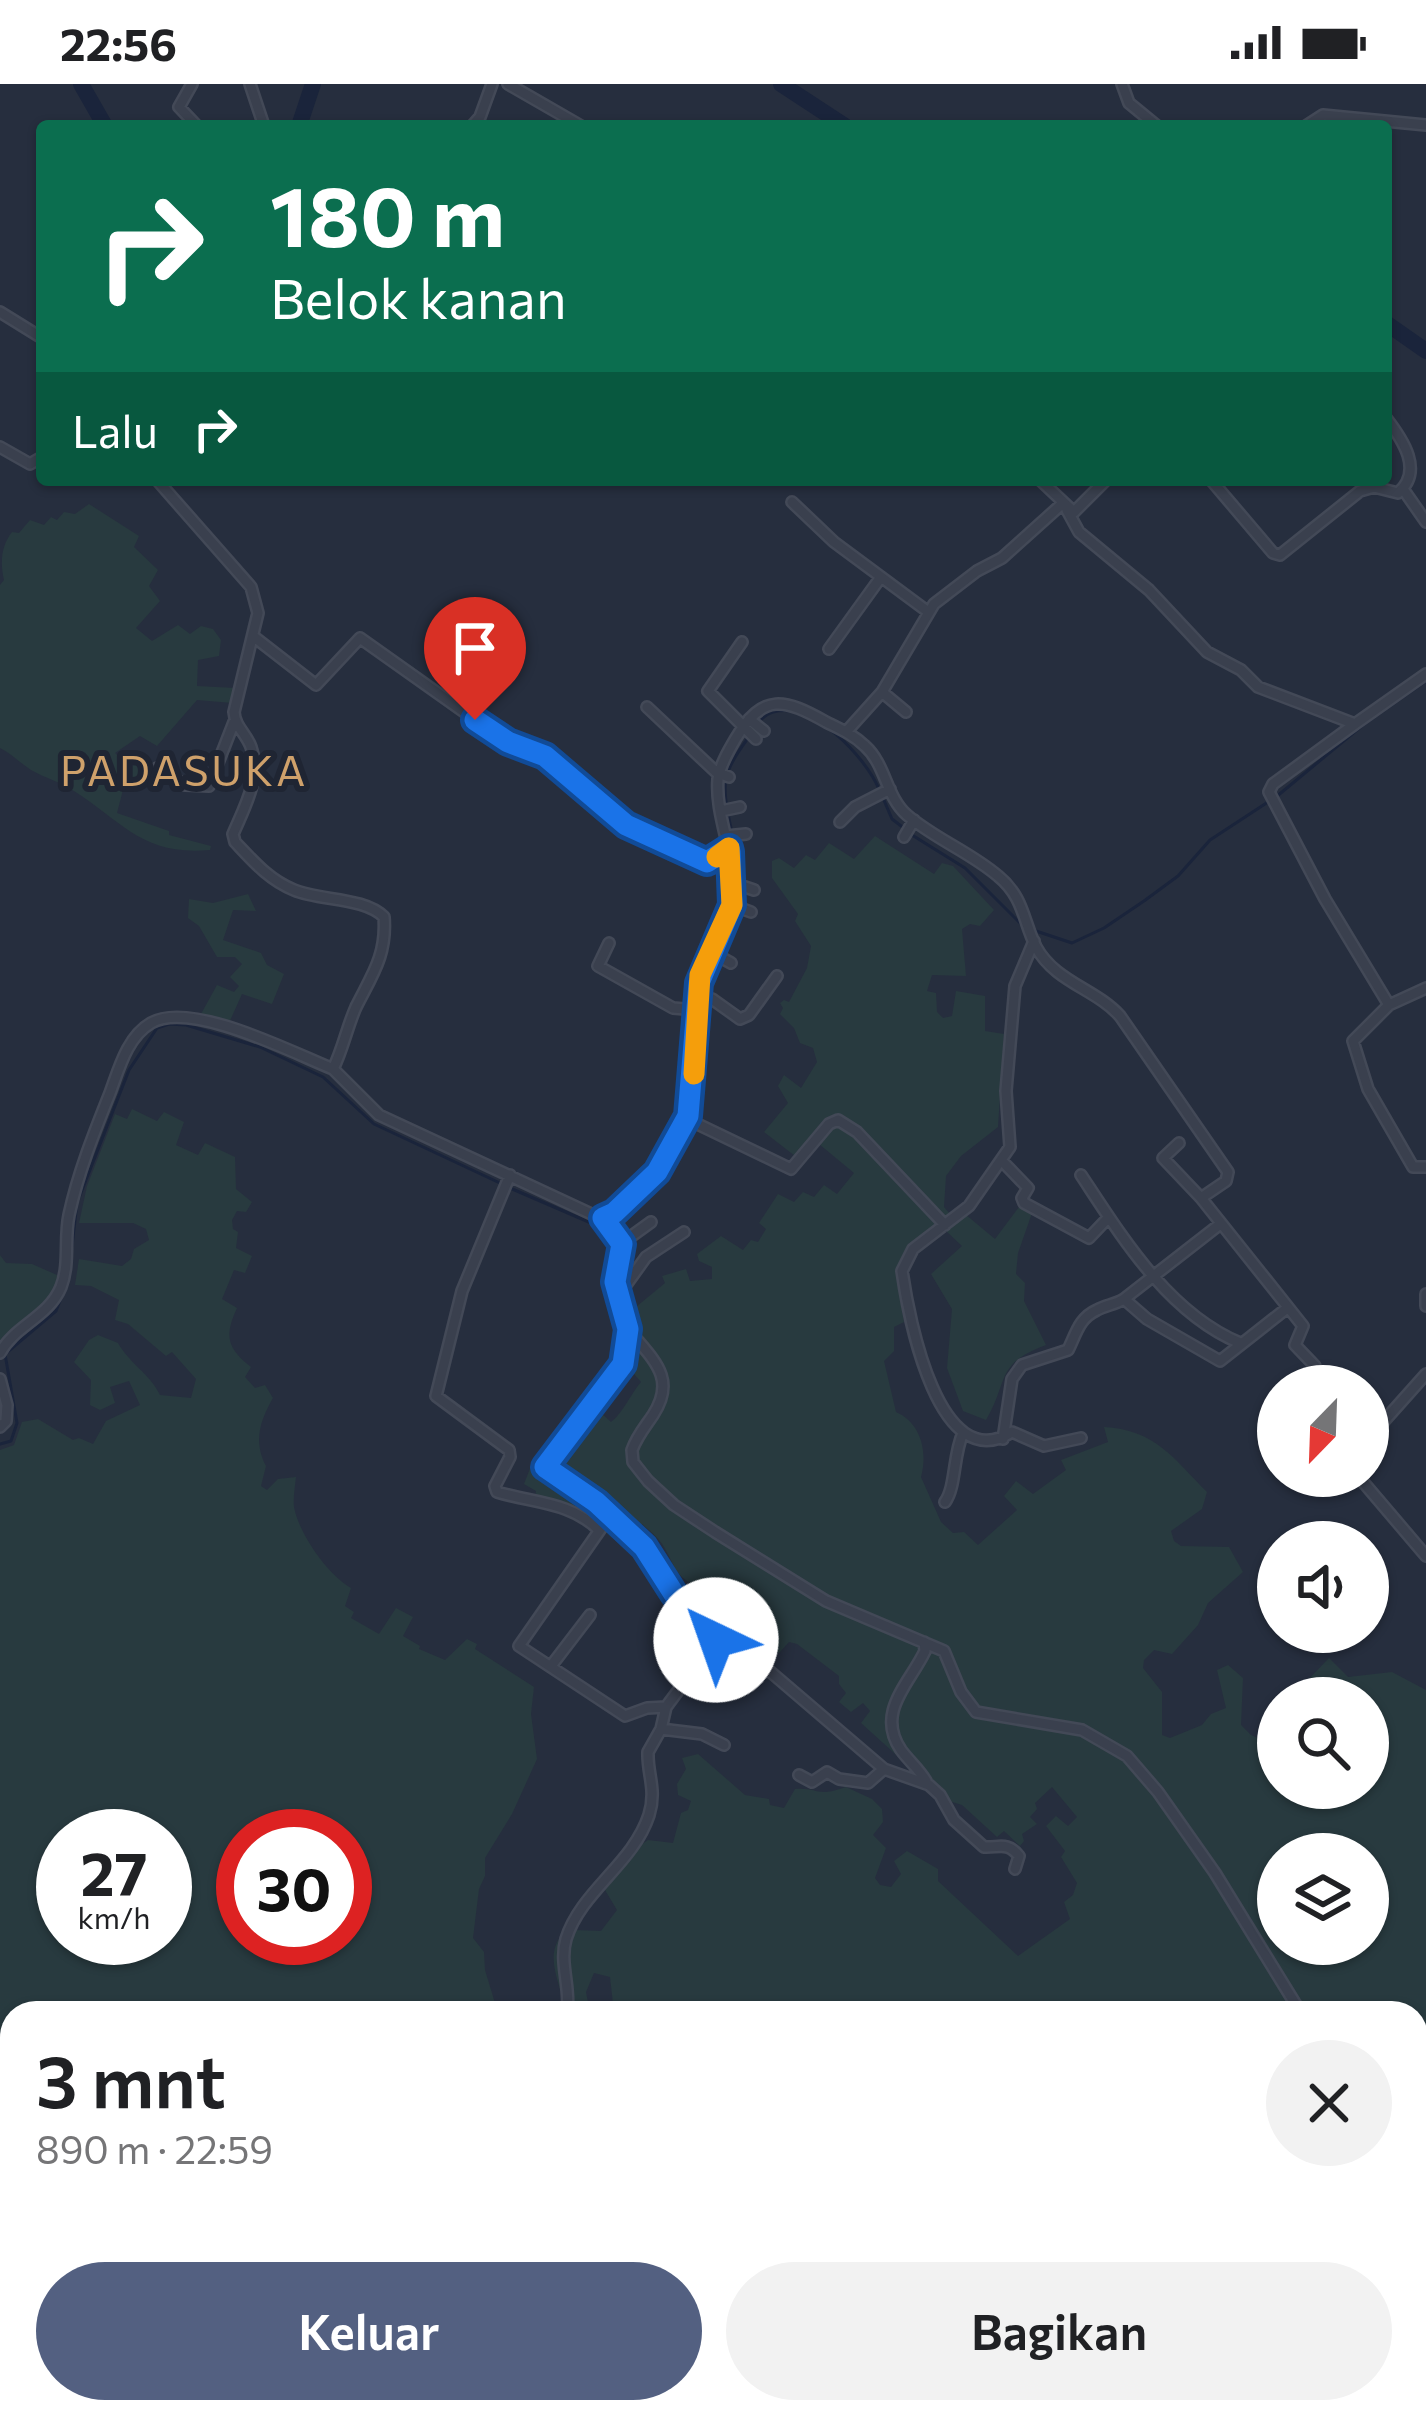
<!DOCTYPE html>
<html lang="id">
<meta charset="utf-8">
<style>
body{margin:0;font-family:Commissioner,sans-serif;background:#f2f2f2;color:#202124;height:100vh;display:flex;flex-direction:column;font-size:45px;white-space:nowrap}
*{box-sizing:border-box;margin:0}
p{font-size:39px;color:#757577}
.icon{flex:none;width:66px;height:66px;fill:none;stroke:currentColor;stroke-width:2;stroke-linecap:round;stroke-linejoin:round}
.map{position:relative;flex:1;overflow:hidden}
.drawer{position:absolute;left:0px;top:1917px;width:1428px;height:423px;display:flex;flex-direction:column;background:#fff;border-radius:36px 36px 0 0;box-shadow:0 3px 9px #0004}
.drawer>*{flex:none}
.guide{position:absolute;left:36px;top:36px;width:1356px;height:366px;border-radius:12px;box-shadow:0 3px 9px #0004;background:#0b6e4f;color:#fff;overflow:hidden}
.needle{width:78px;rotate:203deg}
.controls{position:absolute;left:1257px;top:1281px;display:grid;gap:24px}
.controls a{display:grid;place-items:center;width:132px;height:132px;border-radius:50%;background:#fff;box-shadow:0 3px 9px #0004;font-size:60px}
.speed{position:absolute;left:36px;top:1725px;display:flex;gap:24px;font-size:60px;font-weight:700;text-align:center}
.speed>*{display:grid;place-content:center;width:156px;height:156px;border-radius:50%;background:#fff;box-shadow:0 3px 9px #0004;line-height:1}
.speed small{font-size:30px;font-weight:400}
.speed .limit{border:18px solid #d22;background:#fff;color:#111}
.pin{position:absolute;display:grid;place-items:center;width:102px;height:102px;color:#fff;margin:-123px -51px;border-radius:50% 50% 50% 0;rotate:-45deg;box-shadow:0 0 12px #0007}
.pin .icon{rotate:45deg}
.me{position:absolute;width:132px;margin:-66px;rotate:318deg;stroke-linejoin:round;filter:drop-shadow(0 0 9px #0008)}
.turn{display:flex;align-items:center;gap:42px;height:252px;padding:0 36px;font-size:54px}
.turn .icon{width:156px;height:156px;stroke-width:2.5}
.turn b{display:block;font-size:84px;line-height:102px}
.then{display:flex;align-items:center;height:114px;padding:0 36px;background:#0003;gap:24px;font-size:45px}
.round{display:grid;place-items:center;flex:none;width:126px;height:126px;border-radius:63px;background:#f2f2f2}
.summary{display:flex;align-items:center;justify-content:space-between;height:204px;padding:0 36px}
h1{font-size:72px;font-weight:600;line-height:90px}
.button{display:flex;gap:24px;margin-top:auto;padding:24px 36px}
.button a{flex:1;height:138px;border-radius:72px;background:#536081;color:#fff;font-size:48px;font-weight:600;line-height:138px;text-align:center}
.button a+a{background:#f2f2f2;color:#202124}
.status{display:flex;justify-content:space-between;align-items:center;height:84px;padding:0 60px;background:#fff;direction:ltr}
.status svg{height:33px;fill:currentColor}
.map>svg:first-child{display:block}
.green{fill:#283a3f;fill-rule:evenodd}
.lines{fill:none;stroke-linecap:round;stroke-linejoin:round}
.stream{stroke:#1a243b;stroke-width:3}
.river{stroke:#1a243b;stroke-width:16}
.street-casing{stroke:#434957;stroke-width:14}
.street{stroke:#3a404e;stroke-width:9}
.route-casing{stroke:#114b97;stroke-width:30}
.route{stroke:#1a73e8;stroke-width:21}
.slow{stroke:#f59e0b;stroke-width:21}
.labels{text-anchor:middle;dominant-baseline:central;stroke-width:12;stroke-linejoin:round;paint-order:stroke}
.quarter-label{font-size:42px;letter-spacing:3px;fill:#cfa16b;stroke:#1f2533}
</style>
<div class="status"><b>22:56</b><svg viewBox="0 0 49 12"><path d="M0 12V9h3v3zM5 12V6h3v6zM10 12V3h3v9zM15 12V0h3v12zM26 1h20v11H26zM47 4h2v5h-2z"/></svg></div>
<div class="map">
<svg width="1426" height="2338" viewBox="0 0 1426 2338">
<rect width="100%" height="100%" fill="#262e3e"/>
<path class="green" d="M89 420 139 452 134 463 158 486 149 502 160 517 136 544 152 557 178 541 190 550 201 542 213 545 221 556 219 572 198 576 197 602 235 604 232 619 197 616 157 662 140 652 115 669 125 679 131 675 149 689 140 700 124 702 117 729 169 747V751L211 762 210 766C143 772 124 739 74 707 61 698 45 694 31 686 20 679 12 670 0 664V501L4 496C0 479 1 462 12 448L19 449 30 436 44 441 51 433 57 436 64 428 75 430Z
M875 752 934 790 942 779 953 782 994 826 980 842 970 840 962 845 966 892 932 891 927 907 936 909 937 928 943 934 952 932 956 907 985 912V947L1004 950 998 1043 961 1072 946 1092 944 1123 951 1131 916 1159 918 1165 904 1168 896 1189 904 1238 894 1243V1267L884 1277 896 1328C921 1339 928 1368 921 1393L941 1438 953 1449 964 1448 978 1461 1017 1426 1004 1412 1016 1397 1033 1410 1066 1386 1061 1376 1108 1358 1104 1343C1156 1346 1173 1374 1207 1408L1202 1425 1171 1447 1174 1457 1181 1462 1229 1463 1243 1488 1208 1519 1198 1541 1172 1570 1154 1566 1144 1576 1143 1584 1162 1608V1651L1170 1654 1202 1641 1211 1630 1226 1624 1217 1586 1228 1581 1243 1594 1241 1641 1251 1651 1278 1663V1704H1368V1614H1302L1299 1605 1329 1574 1348 1593 1392 1588 1426 1606V2338H0V1366L14 1361 22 1338 38 1335 73 1356 79 1354 93 1360 106 1337 140 1321 129 1297 110 1303 115 1319 100 1326 90 1321 91 1296 74 1278 89 1256 98 1251 118 1259C129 1279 150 1290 160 1311L191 1314 196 1295 172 1268 166 1272 128 1240 115 1236 119 1216 91 1202 75 1201 79 1175 122 1182 131 1175 134 1165 149 1156 146 1145 133 1139H79L87 1102 115 1030 127 1035 132 1025 157 1037 164 1028 184 1038 176 1061 198 1071 205 1059 235 1073 236 1105 252 1118 246 1128 237 1127 232 1136 233 1145 238 1148 236 1164 252 1172 245 1189 234 1186 222 1215 237 1224C224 1252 227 1264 251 1283L245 1293 255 1304 265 1301 273 1314C260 1337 253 1357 266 1382L261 1402 267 1406 278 1395 296 1393C295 1402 293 1414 294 1423 299 1450 328 1491 351 1504L345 1522 354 1528 351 1534 379 1550 396 1524 413 1533 403 1552 420 1562 419 1565 445 1576 467 1555 477 1560 475 1565 534 1603 531 1630 537 1675 512 1730 485 1774V1792L479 1805 473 1854 484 1868 485 1886 498 1929H12V2328H1416V1929H614L610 1893 594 1889 586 1908 590 1929H565C563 1902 544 1877 560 1853L571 1855 574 1846 601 1847 617 1826 605 1806 638 1763 648 1756 673 1759 681 1729 688 1726 691 1717 678 1711 677 1700 686 1685 682 1674 698 1670 745 1711 769 1715 770 1721 784 1724 795 1705C819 1703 815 1714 846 1703L872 1715 882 1725 883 1738 873 1751 886 1764 875 1794 880 1801 891 1803 901 1790 894 1777 907 1767 938 1785V1797L1018 1872 1070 1835 1064 1818 1073 1811 1077 1799 1061 1773 1065 1767 1046 1742 1056 1732 1068 1742 1077 1733 1052 1703 1035 1719 1037 1725 1030 1733 1037 1740 1022 1750 1024 1757 1020 1762 1004 1747 997 1753 962 1721 946 1716 861 1639 870 1627 863 1619 851 1628 839 1618 846 1609 839 1600V1592L797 1560 789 1558 779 1569 758 1553 765 1543 763 1532 727 1501 720 1506 704 1496 696 1503C672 1488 677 1485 664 1463 660 1455 649 1446 642 1440L616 1457 582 1428 535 1413 536 1407 524 1400 533 1377 552 1352 558 1355 592 1313 605 1322 600 1328 611 1338C623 1329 630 1311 641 1298L627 1282 636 1223 665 1199 662 1192 686 1185 690 1197 712 1195V1183L699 1177 697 1170 721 1152 743 1166 751 1156 758 1158 766 1145 759 1139 778 1110 794 1118 803 1108 814 1113 824 1101 837 1110 854 1089 819 1060 824 1055 816 1048 795 1072 764 1048 788 1019 778 1002 784 991 801 1004 817 978 813 964 800 959 794 944 780 930 783 924 780 919 784 916 789 918 807 884 811 862 795 837 798 830 772 794V777L779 774 794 784 806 771 815 776 829 759 854 775ZM63 1752H165V1854H63ZM243 1752H345V1854H243ZM1278 1770H1368V1860H1278Z
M248 810 256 827 233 826 223 856 261 869 267 881 284 890 272 920 242 910 229 939 201 930 217 901 234 908 239 902 230 893 242 880 235 873H217L199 842 188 834 189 815 213 819Z
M1019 1123 1032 1129 1018 1169 1016 1190 1025 1199 1024 1217 1046 1261C994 1280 1009 1298 986 1336L963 1327 947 1284 952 1225 931 1190 962 1162 946 1147 965 1130 995 1155Z
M0 1171 6 1179 32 1180 57 1191 59 1199C41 1233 15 1236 0 1262Z"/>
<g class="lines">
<path class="stream" d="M1276 713 1363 641 1426 597
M883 714 892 735 905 745
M912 751 965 784 1024 843
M742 796C739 769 721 719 726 695 729 680 739 667 748 654 755 644 760 632 773 628 814 617 865 673 879 705
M1033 846 1072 859 1104 844 1144 817 1178 792 1210 756 1268 718
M705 908 738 829
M697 1034 705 918
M510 1104 605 1145
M613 1141C647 1120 679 1079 694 1043
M71 1170 77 1119 129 986 157 944 169 940 186 941 260 963 323 993 374 1040 502 1100
M0 1360 11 1357 17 1339 5 1270 56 1227 63 1209"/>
<path class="river" d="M81 0 105 42
M781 0 845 42
M299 42 313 0
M1386 239 1426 267"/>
<g class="street-casing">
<path id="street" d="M192 0 179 23 197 42
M250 0 264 42
M508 0 581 42
M1122 0 1129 19 1157 42
M472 42 480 33 492 0
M1306 42 1323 31 1426 41
M0 228 42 254
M0 363 30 380 42 373
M157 396 251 503 258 529 234 628C235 643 246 649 251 663 262 693 244 724 233 750L235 758C253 777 269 796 294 806 320 817 364 813 384 833 387 871 372 891 356 923 347 943 343 965 333 985L379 1031 600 1134C617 1129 630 1115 643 1102 711 1033 686 981 699 897 705 864 733 839 733 804 734 767 715 731 718 695 720 681 729 666 736 654 763 608 785 615 826 638 840 645 854 651 865 662 886 681 886 713 907 731 935 755 970 768 998 792 1024 813 1023 837 1036 863 1055 898 1096 905 1120 932L1228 1088 1226 1097 1201 1114 1303 1242 1295 1261 1315 1282 1314 1302
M1040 396 1074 428 1106 396
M1211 396 1273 469 1280 471 1360 407 1374 403 1398 409C1424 387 1403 356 1386 334
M1403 405 1426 438
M792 418 834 458 927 527
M1067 426 1079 448 1149 506 1207 568 1241 586 1258 603 1355 640 1273 700 1269 708 1325 815 1389 921 1353 957 1368 1005 1413 1083H1426
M253 552 316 601 360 554 501 654 545 672 626 741 707 778 729 763
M742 558 708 607 756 655
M829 565 881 493
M882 608 906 628
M647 623 716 688 729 693
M749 635 764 647
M1355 640 1426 590
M846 648 882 608 934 520 977 487 1002 474 1062 420
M157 684 185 701 209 702 234 638
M721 727 740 723
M840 738 855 723 890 705
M726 752 746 750
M904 753 914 736
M733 799 754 806
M732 821 751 828
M1034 857 1015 902 1006 1007 1010 1063 969 1122 913 1165 902 1187C909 1236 939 1394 1012 1348L1044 1362 1081 1354
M609 859 598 882 673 924 697 926
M711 868 731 879
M698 914 712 915 740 935 749 931 777 892
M1389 921 1426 904
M687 1035 791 1085 829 1040 838 1036 857 1048 945 1141
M1179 1059 1163 1074 1201 1114
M1003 1078 1028 1104 1022 1114 1024 1119 1089 1154 1107 1135
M510 1091 462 1207 436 1312 509 1366 510 1373 495 1402 497 1408C533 1419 571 1418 599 1446
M1081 1091C1122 1153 1168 1229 1240 1259
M622 1159 651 1138
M1426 1210V1222
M618 1212 646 1173 684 1148
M1124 1215 1147 1235 1220 1277 1286 1225
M628 1245C651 1274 678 1293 653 1331 645 1343 637 1352 632 1366L633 1378 648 1397 674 1421 715 1448 826 1517 944 1567 961 1608 976 1628 1082 1646 1127 1672 1158 1708 1215 1789 1301 1929
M0 1269C15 1241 48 1234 61 1203 70 1180 64 1155 69 1131 78 1089 94 1049 110 1009 119 985 127 953 151 939 191 916 293 969 333 985
M0 1295 7 1321 6 1337 0 1343
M1003 1355 1012 1295 1022 1281 1068 1266C1076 1250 1079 1234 1097 1226 1106 1221 1114 1221 1124 1215L1219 1141
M1368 1355 1426 1290
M1358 1392 1426 1472
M945 1418C956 1403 953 1371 963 1349
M602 1443 519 1562 625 1632 647 1624 666 1623
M716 1556 766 1584 884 1685 929 1701 940 1711 954 1736 984 1763C999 1764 1007 1757 1019 1772L1015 1785
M924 1558 925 1567C910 1599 875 1628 901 1666 909 1677 919 1685 926 1697
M551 1582 590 1531
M661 1645 702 1650 724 1661
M799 1691 812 1698 827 1688 839 1695 868 1699 884 1685
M567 1929C571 1904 559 1879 566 1855 581 1807 633 1780 649 1731 657 1705 647 1690 648 1668L661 1645 666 1623 716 1556 705 1538 674 1510 644 1464 595 1418 545 1383 623 1280C634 1244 617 1231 615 1200 614 1186 622 1173 622 1159L603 1134
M1281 2328 1284 2338"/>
</g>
<use href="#street" class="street"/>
</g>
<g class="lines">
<g class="route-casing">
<path id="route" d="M475 636 508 658 545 672 626 741 707 778 729 764 730 768 732 821 699 899 688 1032 657 1088 614 1129 603 1134 622 1160 615 1198 628 1245 623 1280 545 1383 596 1418 644 1463 674 1510 705 1538 716 1556"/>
</g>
<use href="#route" class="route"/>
<path class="slow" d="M694 990 700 891 732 821 729 764 717 773"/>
</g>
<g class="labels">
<g class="quarter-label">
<text x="184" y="685">PADASUKA</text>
</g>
</g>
</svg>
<div class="controls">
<a><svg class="needle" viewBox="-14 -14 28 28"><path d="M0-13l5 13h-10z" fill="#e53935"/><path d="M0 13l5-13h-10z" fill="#757577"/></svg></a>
<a><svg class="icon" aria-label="sound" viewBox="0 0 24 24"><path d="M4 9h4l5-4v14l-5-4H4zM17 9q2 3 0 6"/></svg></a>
<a><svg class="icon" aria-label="search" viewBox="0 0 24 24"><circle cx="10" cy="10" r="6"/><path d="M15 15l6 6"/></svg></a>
<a><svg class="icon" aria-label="layers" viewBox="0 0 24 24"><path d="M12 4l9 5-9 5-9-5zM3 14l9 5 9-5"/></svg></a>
</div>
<div class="speed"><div>27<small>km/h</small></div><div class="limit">30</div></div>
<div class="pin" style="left:475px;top:636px;background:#d93025"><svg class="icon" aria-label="arrive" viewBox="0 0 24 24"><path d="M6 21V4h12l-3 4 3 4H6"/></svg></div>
<svg class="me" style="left:716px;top:1556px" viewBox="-20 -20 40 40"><circle r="19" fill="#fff"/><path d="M0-13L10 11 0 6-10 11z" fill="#1a73e8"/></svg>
<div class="guide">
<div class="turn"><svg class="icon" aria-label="right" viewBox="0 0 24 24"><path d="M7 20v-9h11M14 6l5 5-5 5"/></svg><div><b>180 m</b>Belok kanan</div></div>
<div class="then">Lalu<svg class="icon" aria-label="right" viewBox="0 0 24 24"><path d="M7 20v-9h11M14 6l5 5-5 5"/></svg></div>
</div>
<section class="drawer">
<div class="summary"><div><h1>3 mnt</h1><p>890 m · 22:59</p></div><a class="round"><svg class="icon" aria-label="close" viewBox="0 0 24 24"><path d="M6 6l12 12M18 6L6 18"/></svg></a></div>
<div class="button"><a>Keluar</a><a>Bagikan</a></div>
</section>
</div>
